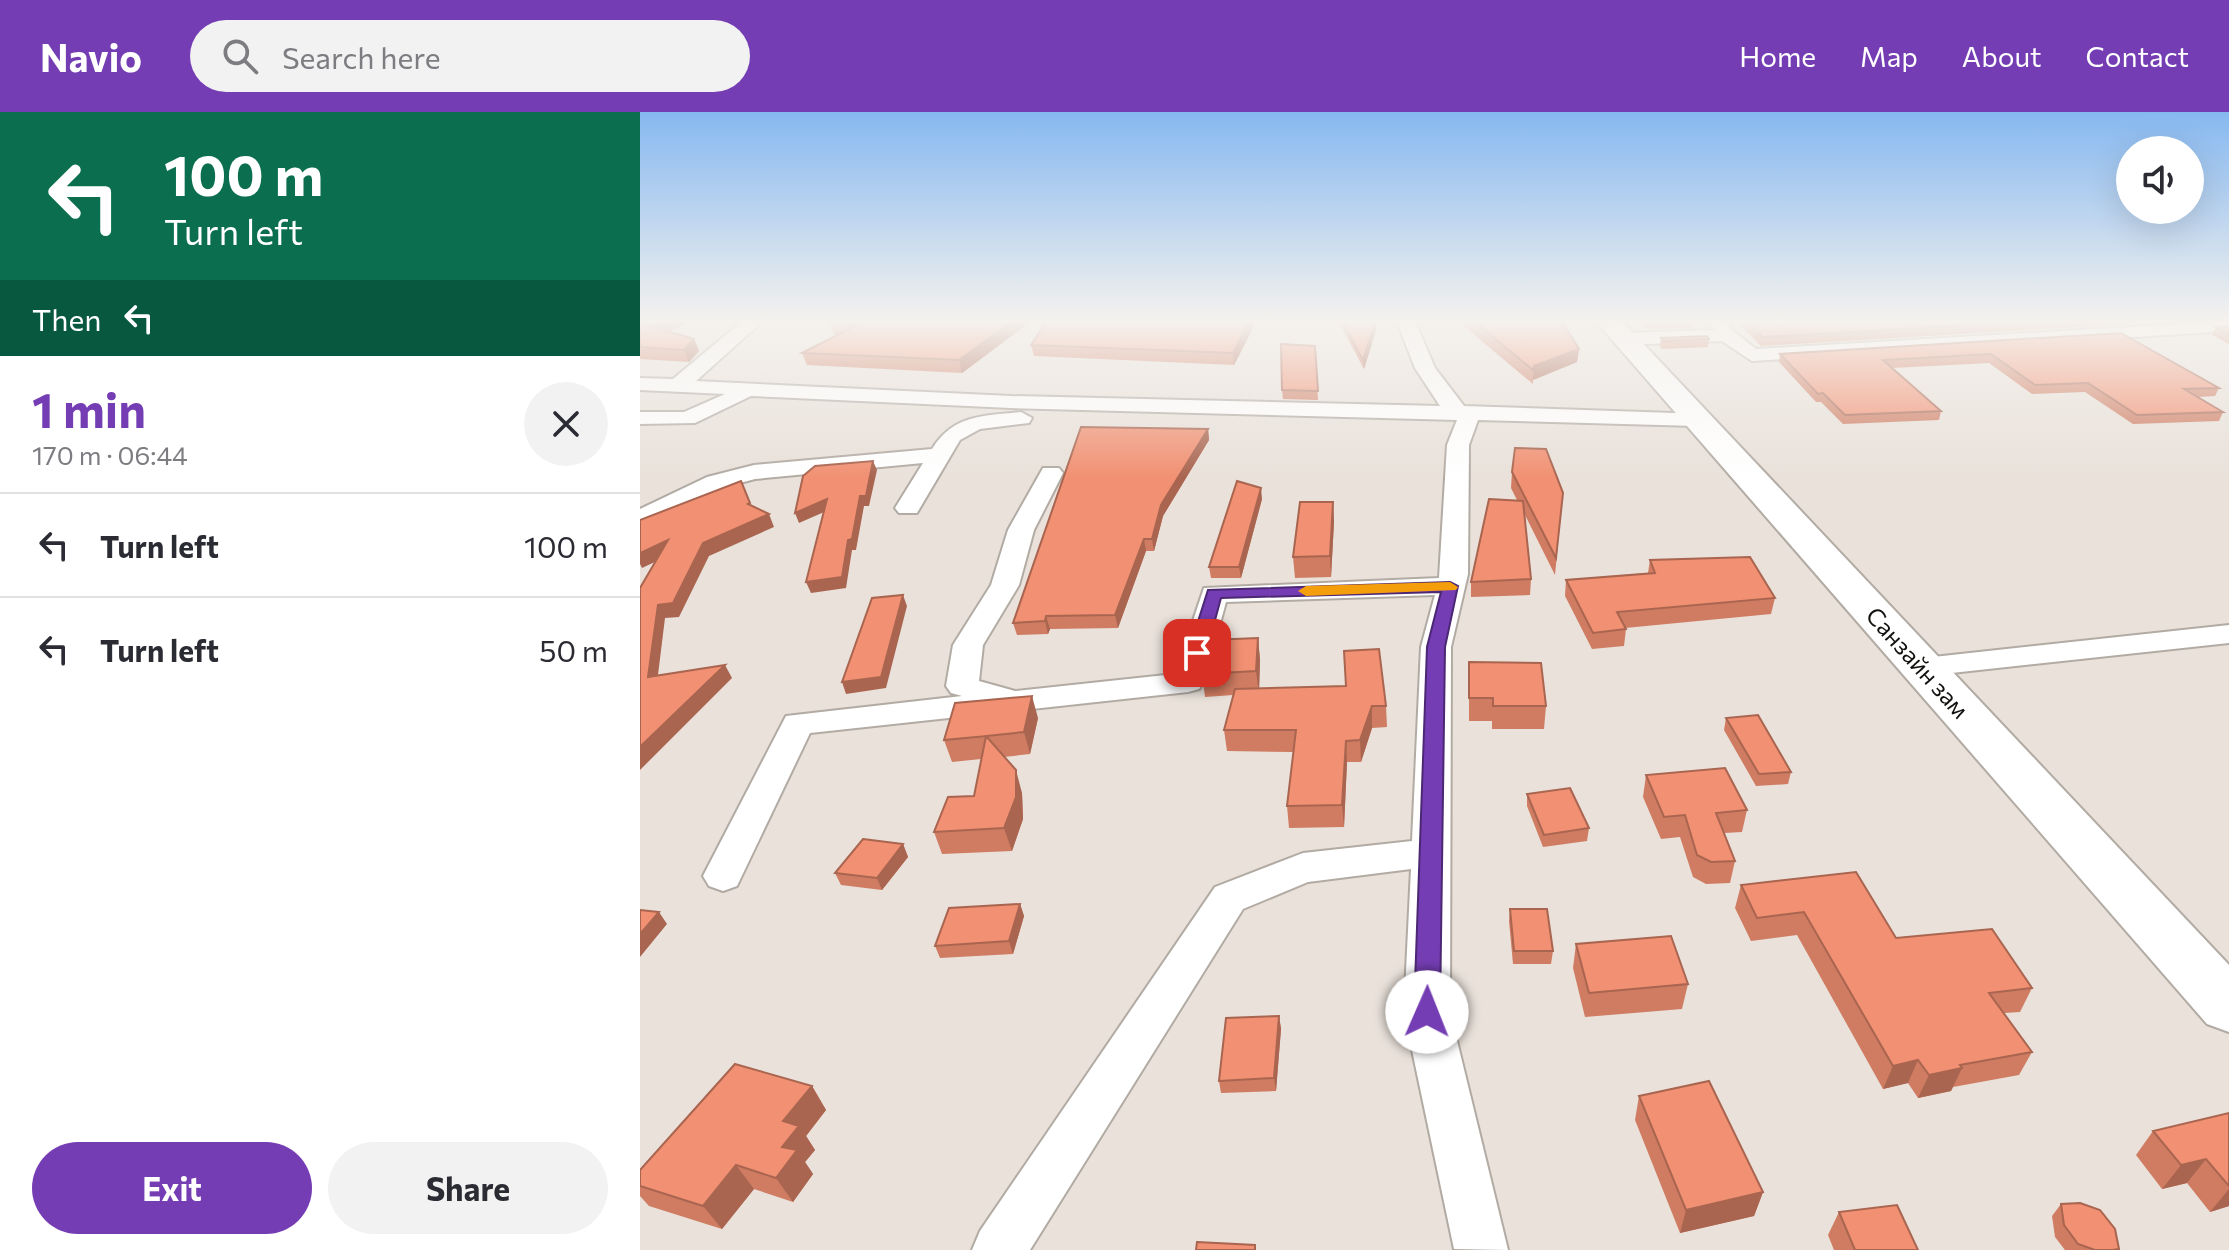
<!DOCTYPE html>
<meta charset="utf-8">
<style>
body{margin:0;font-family:Commissioner,sans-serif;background:#f2f2f3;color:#2b2b33;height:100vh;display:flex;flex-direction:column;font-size:30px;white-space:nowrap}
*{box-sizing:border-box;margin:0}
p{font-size:26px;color:#7c7c81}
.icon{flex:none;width:44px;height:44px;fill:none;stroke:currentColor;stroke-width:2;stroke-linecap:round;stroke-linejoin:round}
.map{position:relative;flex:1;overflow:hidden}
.side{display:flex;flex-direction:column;background:#fff;width:640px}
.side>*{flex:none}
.top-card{background:#0b6e4f;color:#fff;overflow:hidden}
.tools{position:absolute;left:1476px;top:24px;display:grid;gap:16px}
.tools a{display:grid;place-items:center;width:88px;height:88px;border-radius:50%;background:#fff;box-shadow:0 8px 32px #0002;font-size:40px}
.pin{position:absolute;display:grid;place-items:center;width:68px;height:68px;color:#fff;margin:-34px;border-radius:16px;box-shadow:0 4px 12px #0006}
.me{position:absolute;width:88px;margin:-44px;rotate:1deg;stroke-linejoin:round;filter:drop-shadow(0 0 6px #0008)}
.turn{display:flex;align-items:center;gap:28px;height:168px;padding:0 32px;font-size:36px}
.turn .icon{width:104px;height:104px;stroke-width:2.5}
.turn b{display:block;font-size:56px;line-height:68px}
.then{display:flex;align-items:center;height:76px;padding:0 32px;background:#0003;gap:16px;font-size:30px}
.round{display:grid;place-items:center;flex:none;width:84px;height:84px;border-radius:42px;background:#f2f2f3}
.summary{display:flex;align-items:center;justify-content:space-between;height:136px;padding:0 32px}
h1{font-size:48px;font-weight:700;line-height:60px;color:#753db3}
.primary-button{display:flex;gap:16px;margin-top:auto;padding:16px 32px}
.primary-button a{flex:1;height:92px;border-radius:48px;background:#753db3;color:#fff;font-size:32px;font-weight:700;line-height:92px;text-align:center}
.primary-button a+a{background:#f2f2f3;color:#2b2b33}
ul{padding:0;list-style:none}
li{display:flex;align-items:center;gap:24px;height:104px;padding:0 32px;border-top:2px solid #e1e1e2}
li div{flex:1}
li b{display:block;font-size:30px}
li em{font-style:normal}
header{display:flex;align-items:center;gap:48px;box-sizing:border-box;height:112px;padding:0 40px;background:#753db3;color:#fff}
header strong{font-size:38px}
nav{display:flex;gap:44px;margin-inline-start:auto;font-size:28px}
.search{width:560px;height:72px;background:#f2f2f3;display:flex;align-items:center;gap:20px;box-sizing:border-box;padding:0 28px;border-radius:44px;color:#7c7c81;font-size:30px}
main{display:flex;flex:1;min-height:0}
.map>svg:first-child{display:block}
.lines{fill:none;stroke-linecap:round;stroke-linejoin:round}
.street-casing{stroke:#b2aba4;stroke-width:4}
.secondary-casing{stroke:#b2aba4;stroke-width:4}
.street{fill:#fff;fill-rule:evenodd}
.secondary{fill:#fff;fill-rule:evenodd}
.wall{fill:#cf7c62}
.shaded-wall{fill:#a96550}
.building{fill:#f19072;stroke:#a96550;stroke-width:2}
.route{fill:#753db3;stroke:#4c2874;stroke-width:2}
.slow{fill:#f59e0b}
.labels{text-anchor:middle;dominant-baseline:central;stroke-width:6;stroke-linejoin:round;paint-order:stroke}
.street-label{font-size:24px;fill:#13110e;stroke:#fff}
</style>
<header>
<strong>Navio</strong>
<div class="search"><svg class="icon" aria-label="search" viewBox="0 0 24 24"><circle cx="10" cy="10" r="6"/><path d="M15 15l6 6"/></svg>Search here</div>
<nav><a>Home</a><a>Map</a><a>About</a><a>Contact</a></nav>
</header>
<main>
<section class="side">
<div class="top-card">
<div class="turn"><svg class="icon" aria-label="left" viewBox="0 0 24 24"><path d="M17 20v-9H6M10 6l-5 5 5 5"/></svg><div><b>100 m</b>Turn left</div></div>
<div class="then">Then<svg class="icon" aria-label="left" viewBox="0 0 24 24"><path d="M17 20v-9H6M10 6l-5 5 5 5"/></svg></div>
</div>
<div class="summary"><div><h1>1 min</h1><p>170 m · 06:44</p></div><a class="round"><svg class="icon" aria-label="close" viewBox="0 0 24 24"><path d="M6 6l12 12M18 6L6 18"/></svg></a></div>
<ul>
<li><svg class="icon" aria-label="left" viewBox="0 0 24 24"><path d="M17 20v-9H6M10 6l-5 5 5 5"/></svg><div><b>Turn left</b></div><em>100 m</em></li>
<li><svg class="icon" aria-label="left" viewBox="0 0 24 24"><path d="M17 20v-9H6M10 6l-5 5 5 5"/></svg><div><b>Turn left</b></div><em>50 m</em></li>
</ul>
<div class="primary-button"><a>Exit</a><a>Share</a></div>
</section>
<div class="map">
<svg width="1589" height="1138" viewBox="0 0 1589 1138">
<rect width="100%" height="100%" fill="#e9e1da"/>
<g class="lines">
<g class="street-casing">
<path id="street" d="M105 207H125L56 269 371 284 800 294 775 256 756 207H774L795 256 824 294 1064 302 1067 307 1056 314 838 308 829 333 828 462 811 535 810 900 868 1138 814 1137 764 900 771 757 668 770 603 797 390 1138H332L340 1119 575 775 663 741 772 729 781 535 795 483 586 490 564 570 559 577 548 580 170 621 97 774 83 779 69 774 63 764 146 604 322 584 311 581 306 574 313 533 351 473 368 418 403 356H419L423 361 394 418 379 473 343 533 339 569 375 579 535 562 564 476 799 466 807 333 817 308 371 296 111 284 55 311 0 312V300H44L85 282 0 278V266L33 267Z
M1067 207H1085L1093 219 1116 237 1589 209V219L1112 249 1082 229 983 233 974 227 983 221 1074 218Z
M381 300 392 306 389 311 340 317 320 328 277 401H259L255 396 283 351 115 367 85 375 0 415V397L67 365 114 353 292 337C314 302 344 304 381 300Z
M1589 513V531L1284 564 1273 562 1268 555 1273 548 1284 546Z"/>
</g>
<g class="secondary-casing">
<path id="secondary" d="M954 207H980L1589 853V920L1567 912Z"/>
</g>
<use href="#street" class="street"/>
<use href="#secondary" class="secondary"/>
</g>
<path class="wall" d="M0 207H56L28 220 54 227 59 239 49 250 0 247Z
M394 207 322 261 167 253 162 241 198 222H194L189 210Z
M697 207H734L735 210 736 218 724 257Z
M819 207H920L939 237 937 250 893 268V272L819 210Z
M998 207H1053L1052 216 1006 217Z
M1098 207H1490L1487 212 1121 234 1097 210Z
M1542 207H1583L1545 209Z
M614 214 594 253 394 244 391 233Z
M1589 214V232L1572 223 1576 215Z
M1481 221 1579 276 1575 284 1558 285 1583 300 1579 309 1493 312 1445 280 1392 282 1349 251 1252 256 1301 299 1299 308 1203 312 1181 290H1176L1139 250 1140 242Z
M1021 226 1069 227 1068 235 1022 237 1020 234Z
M675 234 678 288 643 287 642 278Z
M568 317 569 328 523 404 514 439H506L478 516 410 517 408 522 377 523 373 511Z
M872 360 923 381 915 463 884 401 891 467 890 483 831 485V470L877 388 871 376Z
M622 387 601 466H571L569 455Z
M693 390 694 410 691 465 655 466 653 445Z
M1010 448 1135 486 1131 502 985 516 986 517 984 534 952 537 925 484 926 468 1008 461Z
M618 526 620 548 619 576 746 594 747 615 732 616 721 650H707L704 715 649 716 647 694 653 640 587 639 584 618 593 583 565 585 562 562Z
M829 550 906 594 904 617H852V609H829Z
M398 606 390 642 364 645 382 681 383 707 372 739 302 742 294 720 334 684 341 647 312 650 304 628Z
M1086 606 1151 660 1148 672 1116 674 1084 618Z
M1006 663 1107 698 1102 720 1084 721 1095 749 1090 771 1066 772 1053 765 1040 725 1021 727 1003 685Z
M887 682 949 716 947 729 903 735 887 694Z
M263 732 268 745 242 778 201 773 195 761Z
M1101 773 1256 826 1392 876 1380 900 1364 901 1392 940 1379 963 1313 975 1311 979 1278 986 1268 971 1243 977 1157 823 1111 829 1095 796Z
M380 792 384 804 373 842 300 846 295 834Z
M870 797 913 839 911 852H873L869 809Z
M936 832 1048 872 1042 897 945 905 933 856Z
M639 904 641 917 636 979 581 981 579 969Z
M172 974 186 998 166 1024 175 1038 165 1050 173 1062 153 1090 114 1077 82 1117 9 1094 0 1084V1058Z
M999 984 1123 1080 1114 1104 1040 1121 995 1008Z
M1589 1001V1094L1570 1100 1547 1071 1522 1077 1496 1043 1513 1019Z
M1421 1092 1479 1137 1478 1138H1425L1415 1125 1412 1104Z
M1199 1100 1278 1138H1194L1188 1123Z"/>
<path class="shaded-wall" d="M26 207H56L15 226 10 214Z
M375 207H394L322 261 319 248Z
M610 207H613L614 214 594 253 593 241Z
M735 210 736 218 724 257 723 248Z
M54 227 59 239 49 250 44 238Z
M939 237 937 250 893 268 894 254Z
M568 317 569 328 523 404 514 439 512 427 521 393Z
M233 349 237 358 229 394H224L216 438H212L206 476 171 481 166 470 208 428 220 384Z
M621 376 622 387 601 466 599 455Z
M187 387 191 397 159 411 155 401Z
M693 390 694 410 691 465 690 444Z
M129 402 134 415 69 444 39 505 25 506 16 579 8 565 18 493 63 431Z
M504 427 506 439 478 516 475 503Z
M28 428 34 441 2 456 0 452V441Z
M263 483 267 494 246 576 206 582 202 570Z
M406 504 410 517 408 522 405 509Z
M618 526 620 548 619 582 616 559Z
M85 553 92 566 0 658V635Z
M392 584 398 606 390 642 384 620Z
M732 594V616L721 650 720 628Z
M706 629 707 650 704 715 702 693Z
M376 658 382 681 383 707 372 739 364 716Z
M263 732 268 745 242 778 237 766Z
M380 792 384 804 373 842 369 829Z
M19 800 27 812 0 845V822Z
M639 904 641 917 636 979 634 966Z
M1278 948 1268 971 1243 977 1253 954Z
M1322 956 1311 979 1278 986 1289 963Z
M172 974 186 998 166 1024 175 1038 165 1050 173 1062 153 1090 136 1066 142 1035 143 1009Z
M1566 1047 1547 1071 1522 1077 1541 1053Z
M96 1053 114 1077 82 1117 63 1094Z
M1589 1077V1094L1570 1100Z
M1123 1080 1114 1104 1040 1121 1046 1098Z"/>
<path class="building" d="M0 207H26L10 214 54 227 44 238 0 235Z
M194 207H375L319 248 162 241 219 212 189 210Z
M408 207H610L593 241 391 233Z
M701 207H734L735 210 723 248Z
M831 207H920L939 237 894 254 893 258Z
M1104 207H1437L1123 225Z
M1589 214V222L1576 215Z
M1481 221 1579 276 1544 277 1583 300 1497 303 1448 271 1395 273 1351 242 1243 248 1301 299 1205 303 1183 281 1178 282 1140 242Z
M1067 224 1069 227 1023 229 1021 226Z
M641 232 675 234 678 279 642 278Z
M441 315 568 317 521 393 512 427H504L475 503 406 504 405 509 373 511Z
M875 336 906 337 923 381 916 446 872 360Z
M233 349 226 384H220L212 427 208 428 202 465 166 470 187 387 155 401 163 364 175 354Z
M101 369 110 391 108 392 129 402 63 431 33 491 18 493 8 565 85 553 0 635V476L28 428 0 441V408Z
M597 369 621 376 599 455H569Z
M849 387 883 389 891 467 831 470Z
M660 390H693L690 444 653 445Z
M1110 445 1135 486 977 500 986 517 953 521 926 468 1015 461 1010 448Z
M263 483 241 565 202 570 232 486Z
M618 526 616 559 562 562 569 528Z
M739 537 746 594H732L720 628 706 629 702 693 647 694 656 618H584L595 577 706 574 704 539Z
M829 550 901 551 906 594H853V586H829Z
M392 584 384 620 346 624 376 658V685L364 716 294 720 308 685 334 684 346 624 304 628 315 591Z
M1118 603 1151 660 1119 662 1086 606Z
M1085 656 1107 698 1076 701 1095 749 1071 750 1057 743 1045 703 1024 705 1006 663Z
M930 676 949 716 904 723 887 682Z
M223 727 263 732 237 766 195 761Z
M1216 760 1256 826 1352 817 1392 876 1349 881 1392 940 1320 953 1322 956 1289 963 1278 948 1253 954 1164 800 1117 806 1101 773Z
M380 792 369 829 295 834 309 796Z
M870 797H907L913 839H874Z
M0 798 19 800 0 822Z
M1031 824 1048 872 949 881 936 832Z
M639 904 634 966 579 969 586 906Z
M95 952 172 974 143 1009 159 1014 142 1035 157 1038 136 1066 96 1053 63 1094 0 1074V1058Z
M1069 969 1123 1080 1046 1098 999 984Z
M1589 1001V1074L1566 1047 1541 1053 1513 1019Z
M1440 1091 1460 1098 1475 1117 1479 1137 1472 1138H1455L1438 1132 1424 1113 1421 1092Z
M1257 1093 1278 1138H1215L1199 1100Z
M557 1130 615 1133V1138H556Z"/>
<linearGradient id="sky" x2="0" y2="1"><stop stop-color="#86b8f0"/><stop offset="0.57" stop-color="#f5f2ee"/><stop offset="1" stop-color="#f5f2ee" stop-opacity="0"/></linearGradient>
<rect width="1589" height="366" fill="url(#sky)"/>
<path class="route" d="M810 470 818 474 805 535 800 900 796 908 787 911 778 908 774 900 787 535 801 480 581 486 566 541 557 546 548 541 568 478Z"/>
<path class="slow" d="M810 470 818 475 816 478 666 484 658 479 666 474Z"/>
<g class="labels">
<g class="street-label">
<text transform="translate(1278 550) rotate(48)">Санзайн зам</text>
</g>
</g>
</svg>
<div class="tools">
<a><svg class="icon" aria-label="sound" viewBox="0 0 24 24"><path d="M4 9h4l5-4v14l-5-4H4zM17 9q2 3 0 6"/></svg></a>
</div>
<div class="pin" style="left:557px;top:541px;background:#d93025"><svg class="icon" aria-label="arrive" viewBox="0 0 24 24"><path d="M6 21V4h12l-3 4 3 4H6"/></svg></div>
<svg class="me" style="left:787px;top:900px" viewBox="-20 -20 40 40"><circle r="19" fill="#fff"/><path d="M0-13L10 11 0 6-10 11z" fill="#753db3"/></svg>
</div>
</main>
